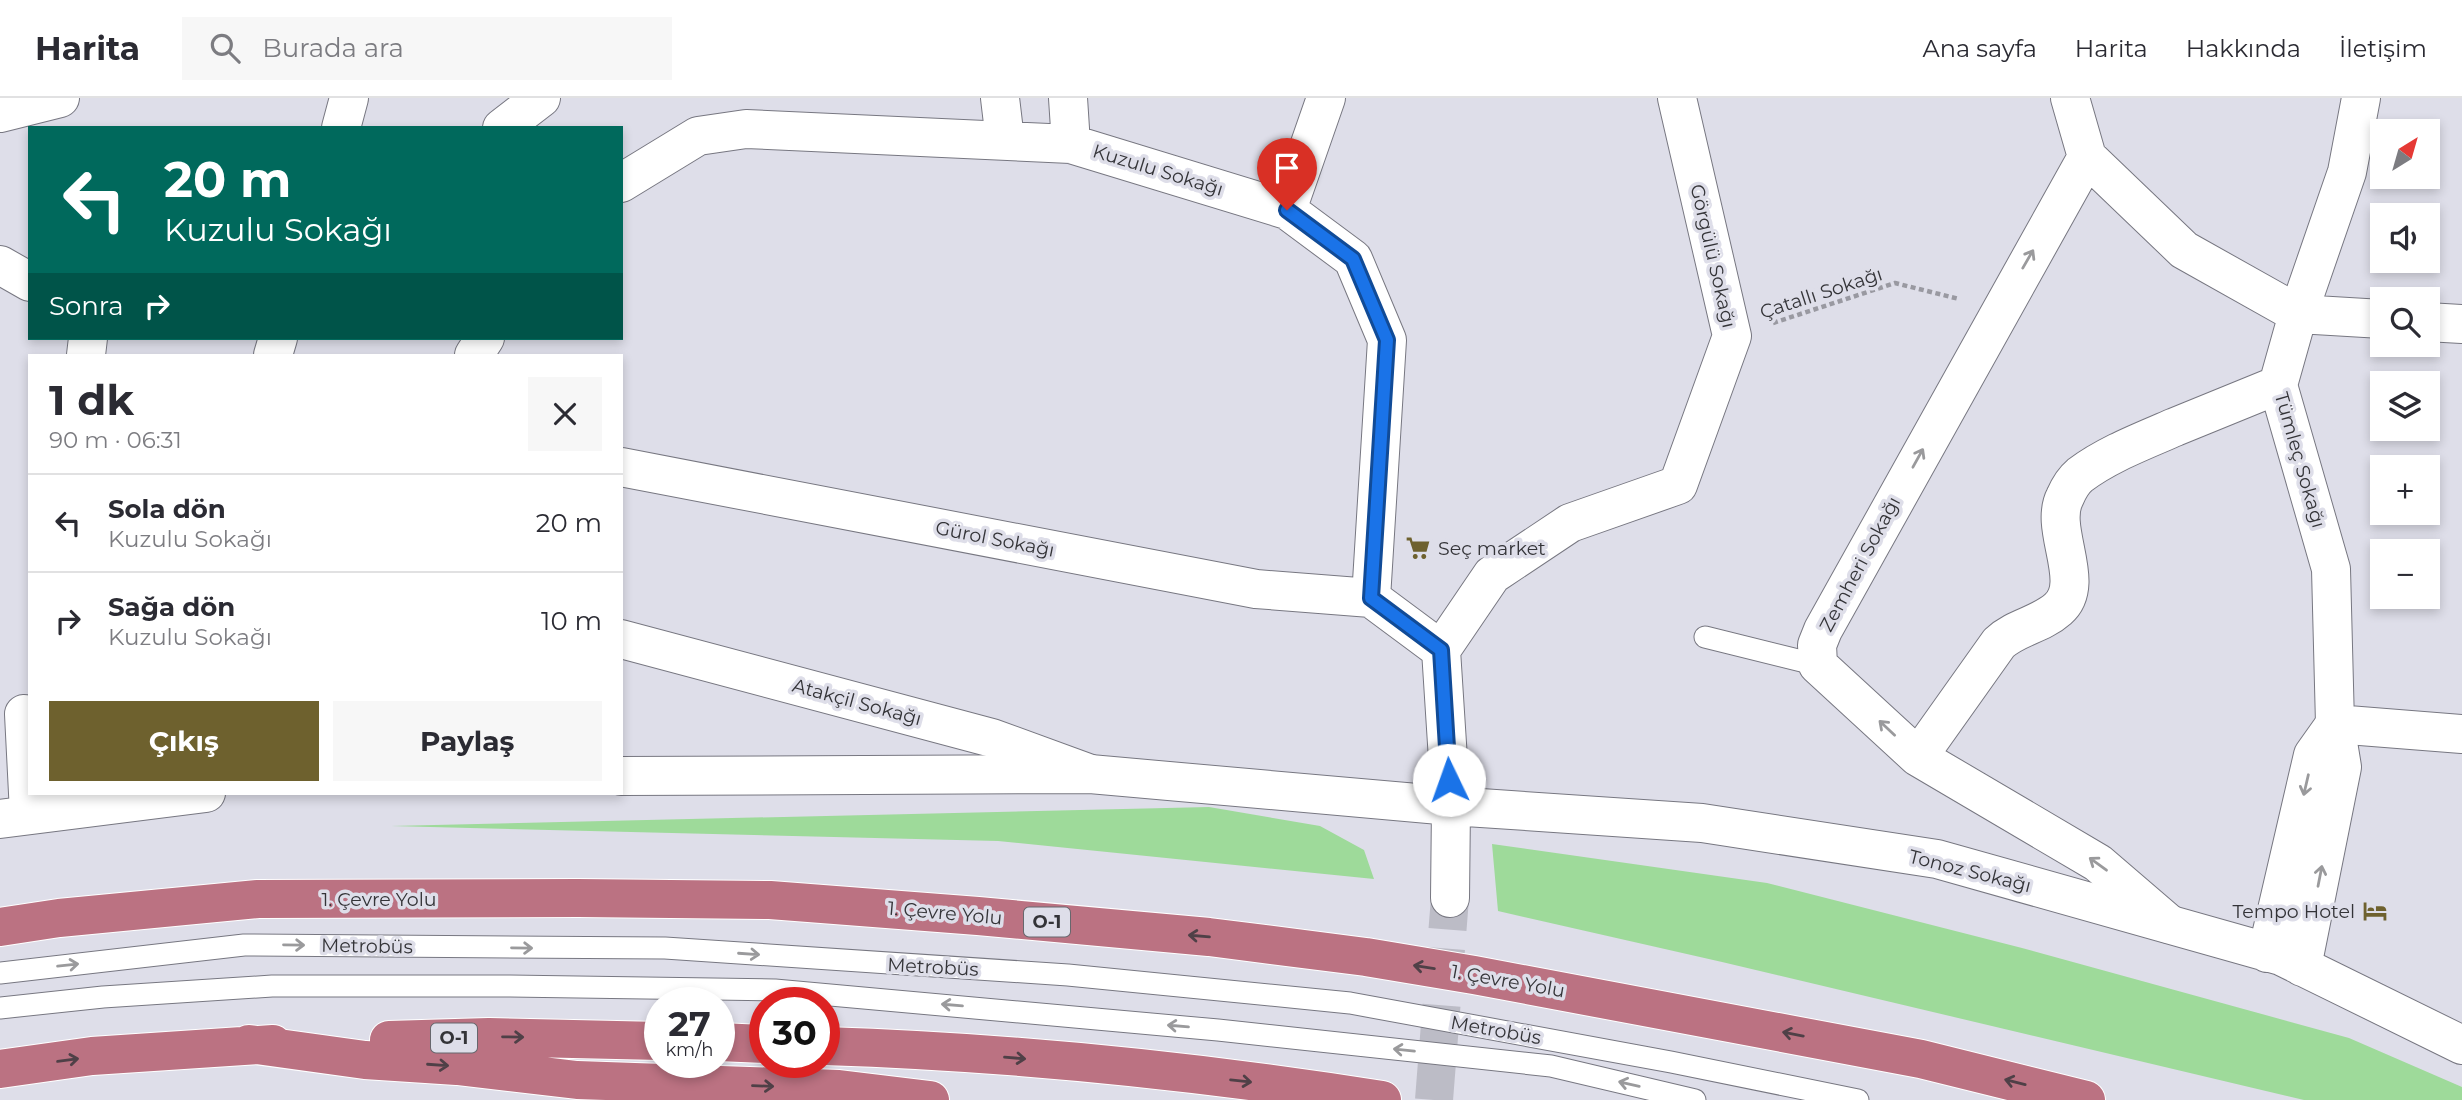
<!DOCTYPE html>
<html lang="tr">
<meta charset="utf-8">
<style>
body{margin:0;font-family:Montserrat,sans-serif;background:#f7f7f7;color:#2b2b33;height:100vh;display:flex;flex-direction:column;font-size:26px;white-space:nowrap}
*{box-sizing:border-box;margin:0}
p{font-size:23px;color:#7c7c81}
.icon{flex:none;width:38px;height:38px;fill:none;stroke:currentColor;stroke-width:2;stroke-linecap:round;stroke-linejoin:round}
.map{position:relative;flex:1;overflow:hidden}
.details{position:absolute;left:28px;top:256px;width:595px;height:441px;display:flex;flex-direction:column;background:#fff;border-radius:0px;box-shadow:0 4px 10px #0003}
.details>*{flex:none}
.guide{position:absolute;left:28px;top:28px;width:595px;height:214px;border-radius:0px;box-shadow:0 4px 10px #0003;background:#00695c;color:#fff;overflow:hidden}
.needle{width:46px;rotate:37deg}
.buttons{position:absolute;left:2370px;top:21px;display:grid;gap:14px}
.buttons a{display:grid;place-items:center;width:70px;height:70px;border-radius:0px;background:#fff;box-shadow:0 4px 10px #0003;font-size:35px}
.speed{position:absolute;left:644px;top:889px;display:flex;gap:14px;font-size:35px;font-weight:700;text-align:center}
.speed>*{display:grid;place-content:center;width:91px;height:91px;border-radius:50%;background:#fff;box-shadow:0 4px 10px #0003;line-height:1}
.speed small{font-size:18px;font-weight:400}
.speed .limit{border:10px solid #d22;background:#fff;color:#111}
.pin{position:absolute;display:grid;place-items:center;width:60px;height:60px;color:#fff;margin:-72px -30px;border-radius:50% 50% 50% 0;rotate:-45deg;box-shadow:0 0 7px #0007}
.pin .icon{rotate:45deg}
.me{position:absolute;width:77px;margin:-38px;rotate:357deg;stroke-linejoin:round;filter:drop-shadow(0 0 5px #0008)}
.turn{display:flex;align-items:center;gap:24px;height:147px;padding:0 21px;font-size:32px}
.turn .icon{width:91px;height:91px;stroke-width:2.5}
.turn b{display:block;font-size:49px;line-height:60px}
.then{display:flex;align-items:center;height:66px;padding:0 21px;background:#0003;gap:14px;font-size:26px}
.round{display:grid;place-items:center;flex:none;width:74px;height:74px;border-radius:0px;background:#f7f7f7}
.head{display:flex;align-items:center;justify-content:space-between;height:119px;padding:0 21px}
h1{font-size:42px;font-weight:700;line-height:52px}
.button{display:flex;gap:14px;margin-top:auto;padding:14px 21px}
.button a{flex:1;height:80px;border-radius:0px;background:#6e612e;color:#fff;font-size:28px;font-weight:700;line-height:80px;text-align:center}
.button a+a{background:#f7f7f7;color:#2b2b33}
ul{padding:0;list-style:none}
li{display:flex;align-items:center;gap:21px;height:98px;padding:0 21px;border-top:2px solid #e1e1e2}
li div{flex:1}
li b{display:block;font-size:26px}
li em{font-style:normal}
header{display:flex;align-items:center;gap:42px;box-sizing:border-box;height:98px;padding:0 35px;background:#fff;border-bottom:2px solid #e1e1e2}
header strong{font-size:33px}
nav{display:flex;gap:38px;margin-inline-start:auto;font-size:24px}
.search{width:490px;height:63px;background:#f7f7f7;display:flex;align-items:center;gap:18px;box-sizing:border-box;padding:0 24px;border-radius:0px;color:#7c7c81;font-size:26px}
.map>svg:first-child{display:block}
.green{fill:#9eda9a}
.lines{fill:none;stroke-linecap:round;stroke-linejoin:round}
.secondary-tunnel{stroke:#bcbcc6;stroke-width:38;stroke-dasharray:38 19;stroke-linecap:butt}
.lane-casing{stroke:#777781;stroke-width:23}
.street-casing{stroke:#777781;stroke-width:40}
.secondary-casing{stroke:#777781;stroke-width:40}
.highway-casing{stroke:#fff;stroke-width:40}
.path{stroke:#9999a1;stroke-width:4.5;stroke-dasharray:5 3.5;stroke-linecap:butt}
.lane{stroke:#fff;stroke-width:21}
.street{stroke:#fff;stroke-width:38}
.secondary{stroke:#fff;stroke-width:38}
.highway{stroke:#bb7282;stroke-width:38}
.oneway{stroke:#9a9a9c}
.oneway2{stroke:#4f4047}
.route-casing{stroke:#114b97;stroke-width:18}
.route{stroke:#1a73e8;stroke-width:12}
.labels{text-anchor:middle;dominant-baseline:central;stroke-width:7;stroke-linejoin:round;paint-order:stroke}
.shield{fill:#dedee9;stroke:#67676d;stroke-width:2}
.shield-label{font-size:18px;font-weight:bold;fill:#343438}
.street-label{font-size:19px;fill:#343438;stroke:#dedee9}
.poi-label{font-size:19px;fill:#343438;stroke:#dedee9;text-anchor:start}
</style>
<header>
<strong>Harita</strong>
<div class="search"><svg class="icon" aria-label="search" viewBox="0 0 24 24"><circle cx="10" cy="10" r="6"/><path d="M15 15l6 6"/></svg>Burada ara</div>
<nav><a>Ana sayfa</a><a>Harita</a><a>Hakkında</a><a>İletişim</a></nav>
</header>
<div class="map">
<svg width="2462" height="1002" viewBox="0 0 2462 1002">
<rect width="100%" height="100%" fill="#dedee9"/>
<path class="green" d="M1209 709 1320 728 1364 752 1374 781 998 743 391 728Z
M1492 746 1767 785 2022 850 2349 940 2462 989V1002H2304L1722 864 1498 813Z"/>
<g class="lines">
<path class="secondary-tunnel" d="M1434 1002 1450 800"/>
<g class="lane-casing">
<path id="lane" d="M1705 539 1818 567
M0 875 244 847 665 850 1068 877 1350 905 1671 964 1858 1002
M0 910 103 899 272 888H510L775 892 1218 932 1551 968 1695 1002"/>
</g>
<g class="street-casing">
<path id="street" d="M1000 0 1005 42
M1068 0 1071 46
M2070 0 2087 59 2184 152 2298 216 2278 287 2331 471 2335 626 2462 636
M2361 0 2347 74 2298 216 2382 221
M0 15 60 0
M341 30 349 0
M502 30 541 0
M2087 59 1823 532 1817 547 1818 567 1918 659 2098 765 2169 826
M621 85 698 38 746 31 1071 46 1287 112 1353 161 1387 242 1371 500 1441 552 1451 708
M1287 112 1326 0
M0 167 30 184
M2427 224 2462 226
M86 257 88 240
M273 257 278 240
M474 257 485 240
M621 369 1256 491 1371 500
M621 541 992 640 1088 675
M1441 552 1492 477 1570 425 1678 387 1732 238 1677 0
M1918 659 1999 545C2016 529 2040 527 2058 511 2088 485 2048 431 2065 399 2068 392 2074 382 2080 377 2108 356 2143 343 2175 329 2209 315 2244 301 2278 287
M29 715 24 616 30 617"/>
</g>
<g class="secondary-casing">
<path id="secondary" d="M621 678 1090 676 1451 708 1702 725 1937 761 2281 858 2462 947
M0 721 206 695
M1450 800 1451 708
M2267 855 2313 657 2335 626
M2302 869 2342 669 2335 626"/>
</g>
<g class="highway-casing">
<path id="highway" d="M0 829 59 820 258 801 578 800 770 802 978 818 1209 839 1366 859 1474 877 1921 961 2086 1002
M389 942 489 939 660 943
M719 944 765 946
M249 946 365 962 457 968 577 982 839 991 930 1002
M824 948C1011 954 1198 973 1382 1002
M0 971 92 958 273 946"/>
</g>
<path class="path" d="M1773 225 1895 185 1959 201"/>
<use href="#lane" class="lane"/>
<use href="#street" class="street"/>
<use href="#secondary" class="secondary"/>
<use href="#highway" class="highway"/>
</g>
<defs><path id="oneway-shaft" d="M-6 0H5M1.5-3L5.5 0L1.5 3" fill="none" stroke-width="1.6" stroke-linecap="round" stroke-linejoin="round" transform="scale(1.75)"/></defs>
<g class="oneway">
<use href="#oneway-shaft" transform="translate(2028 161) rotate(-60)"/>
<use href="#oneway-shaft" transform="translate(1918 360) rotate(-61)"/>
<use href="#oneway-shaft" transform="translate(1887 630) rotate(-137)"/>
<use href="#oneway-shaft" transform="translate(2306 687) rotate(103)"/>
<use href="#oneway-shaft" transform="translate(2098 766) rotate(-144)"/>
<use href="#oneway-shaft" transform="translate(2320 778) rotate(-79)"/>
<use href="#oneway-shaft" transform="translate(294 847) rotate(1)"/>
<use href="#oneway-shaft" transform="translate(522 850) rotate(1)"/>
<use href="#oneway-shaft" transform="translate(749 856) rotate(4)"/>
<use href="#oneway-shaft" transform="translate(68 867) rotate(-6)"/>
<use href="#oneway-shaft" transform="translate(952 907) rotate(-175)"/>
<use href="#oneway-shaft" transform="translate(1178 928) rotate(-175)"/>
<use href="#oneway-shaft" transform="translate(1404 952) rotate(-174)"/>
<use href="#oneway-shaft" transform="translate(1629 986) rotate(-167)"/>
</g>
<g class="oneway2">
<use href="#oneway-shaft" transform="translate(1199 838) rotate(-175)"/>
<use href="#oneway-shaft" transform="translate(1424 869) rotate(-171)"/>
<use href="#oneway-shaft" transform="translate(1793 936) rotate(-169)"/>
<use href="#oneway-shaft" transform="translate(513 939) rotate(1)"/>
<use href="#oneway-shaft" transform="translate(1015 960) rotate(5)"/>
<use href="#oneway-shaft" transform="translate(68 962) rotate(-8)"/>
<use href="#oneway-shaft" transform="translate(438 967) rotate(4)"/>
<use href="#oneway-shaft" transform="translate(1241 983) rotate(6)"/>
<use href="#oneway-shaft" transform="translate(2015 984) rotate(-166)"/>
<use href="#oneway-shaft" transform="translate(763 988) rotate(2)"/>
</g>
<g class="lines">
<g class="route-casing">
<path id="route" d="M1287 112 1353 161 1387 242 1371 500 1441 552 1449 682"/>
</g>
<use href="#route" class="route"/>
</g>
<defs>
<g id="supermarket-bare" transform="scale(1.89)"><path d="M-6-5.5h2.5l.6 2H6L4.5 2H-2.5L-4.4-4H-6ZM-1.5 3.2a1.3 1.3 0 1 0 .1 0ZM3 3.2a1.3 1.3 0 1 0 .1 0Z" fill="#6e612e" stroke="#dedee9" stroke-width="2.5" paint-order="stroke"/></g>
<g id="hotel-bare" transform="scale(1.89)"><path d="M-6-4.5h1.5V1H6V5H4.5V3h-9V5H-6ZM-4 0a1.8 1.8 0 1 1 3.6 0ZM.5 0V-2.5h3Q6-2.5 6 0Z" fill="#6e612e" stroke="#dedee9" stroke-width="2.5" paint-order="stroke"/></g>
</defs>
<g fill-rule="evenodd">
<use href="#supermarket-bare" x="1418" y="450"/>
<use href="#hotel-bare" x="2375" y="813"/>
</g>
<g class="labels">
<g class="shield">
<rect x="1024" y="809.5" width="46" height="29" rx="5"/>
<rect x="431" y="925.5" width="46" height="29" rx="5"/>
</g>
<g class="shield-label">
<text x="1047" y="824">O-1</text>
<text x="454" y="940">O-1</text>
</g>
<g class="street-label">
<text transform="translate(1158 72) rotate(17)">Kuzulu Sokağı</text>
<text transform="translate(1713 158) rotate(77)">Görgülü Sokağı</text>
<text transform="translate(1821 195) rotate(-18)">Çatallı Sokağı</text>
<text transform="translate(2300 362) rotate(74)">Tümleç Sokağı</text>
<text transform="translate(995 441) rotate(11)">Gürol Sokağı</text>
<text transform="translate(1860 466) rotate(-62)">Zemheri Sokağı</text>
<text transform="translate(857 604) rotate(15)">Atakçil Sokağı</text>
<text transform="translate(1970 773) rotate(14)">Tonoz Sokağı</text>
<text x="379" y="801">1. Çevre Yolu</text>
<text transform="translate(945 815) rotate(5)">1. Çevre Yolu</text>
<text transform="translate(367 848) rotate(1)">Metrobüs</text>
<text transform="translate(933 869) rotate(3)">Metrobüs</text>
<text transform="translate(1508 883) rotate(10)">1. Çevre Yolu</text>
<text transform="translate(1496 932) rotate(10)">Metrobüs</text>
</g>
<g class="poi-label">
<text x="1438" y="450">Seç market</text>
<text x="2355" y="813" text-anchor="end">Tempo Hotel</text>
</g>
</g>
</svg>
<div class="buttons">
<a><svg class="needle" viewBox="-14 -14 28 28"><path d="M0-13l5 13h-10z" fill="#e53935"/><path d="M0 13l5-13h-10z" fill="#7c7c81"/></svg></a>
<a><svg class="icon" aria-label="sound" viewBox="0 0 24 24"><path d="M4 9h4l5-4v14l-5-4H4zM17 9q2 3 0 6"/></svg></a>
<a><svg class="icon" aria-label="search" viewBox="0 0 24 24"><circle cx="10" cy="10" r="6"/><path d="M15 15l6 6"/></svg></a>
<a><svg class="icon" aria-label="layers" viewBox="0 0 24 24"><path d="M12 4l9 5-9 5-9-5zM3 14l9 5 9-5"/></svg></a>
<a>+</a>
<a>−</a>
</div>
<div class="speed"><div>27<small>km/h</small></div><div class="limit">30</div></div>
<div class="pin" style="left:1287px;top:112px;background:#d93025"><svg class="icon" aria-label="arrive" viewBox="0 0 24 24"><path d="M6 21V4h12l-3 4 3 4H6"/></svg></div>
<svg class="me" style="left:1449px;top:682px" viewBox="-20 -20 40 40"><circle r="19" fill="#fff"/><path d="M0-13L10 11 0 6-10 11z" fill="#1a73e8"/></svg>
<div class="guide">
<div class="turn"><svg class="icon" aria-label="left" viewBox="0 0 24 24"><path d="M17 20v-9H6M10 6l-5 5 5 5"/></svg><div><b>20 m</b>Kuzulu Sokağı</div></div>
<div class="then">Sonra<svg class="icon" aria-label="right" viewBox="0 0 24 24"><path d="M7 20v-9h11M14 6l5 5-5 5"/></svg></div>
</div>
<section class="details">
<div class="head"><div><h1>1 dk</h1><p>90 m · 06:31</p></div><a class="round"><svg class="icon" aria-label="close" viewBox="0 0 24 24"><path d="M6 6l12 12M18 6L6 18"/></svg></a></div>
<ul>
<li><svg class="icon" aria-label="left" viewBox="0 0 24 24"><path d="M17 20v-9H6M10 6l-5 5 5 5"/></svg><div><b>Sola dön</b><p>Kuzulu Sokağı</p></div><em>20 m</em></li>
<li><svg class="icon" aria-label="right" viewBox="0 0 24 24"><path d="M7 20v-9h11M14 6l5 5-5 5"/></svg><div><b>Sağa dön</b><p>Kuzulu Sokağı</p></div><em>10 m</em></li>
</ul>
<div class="button"><a>Çıkış</a><a>Paylaş</a></div>
</section>
</div>
